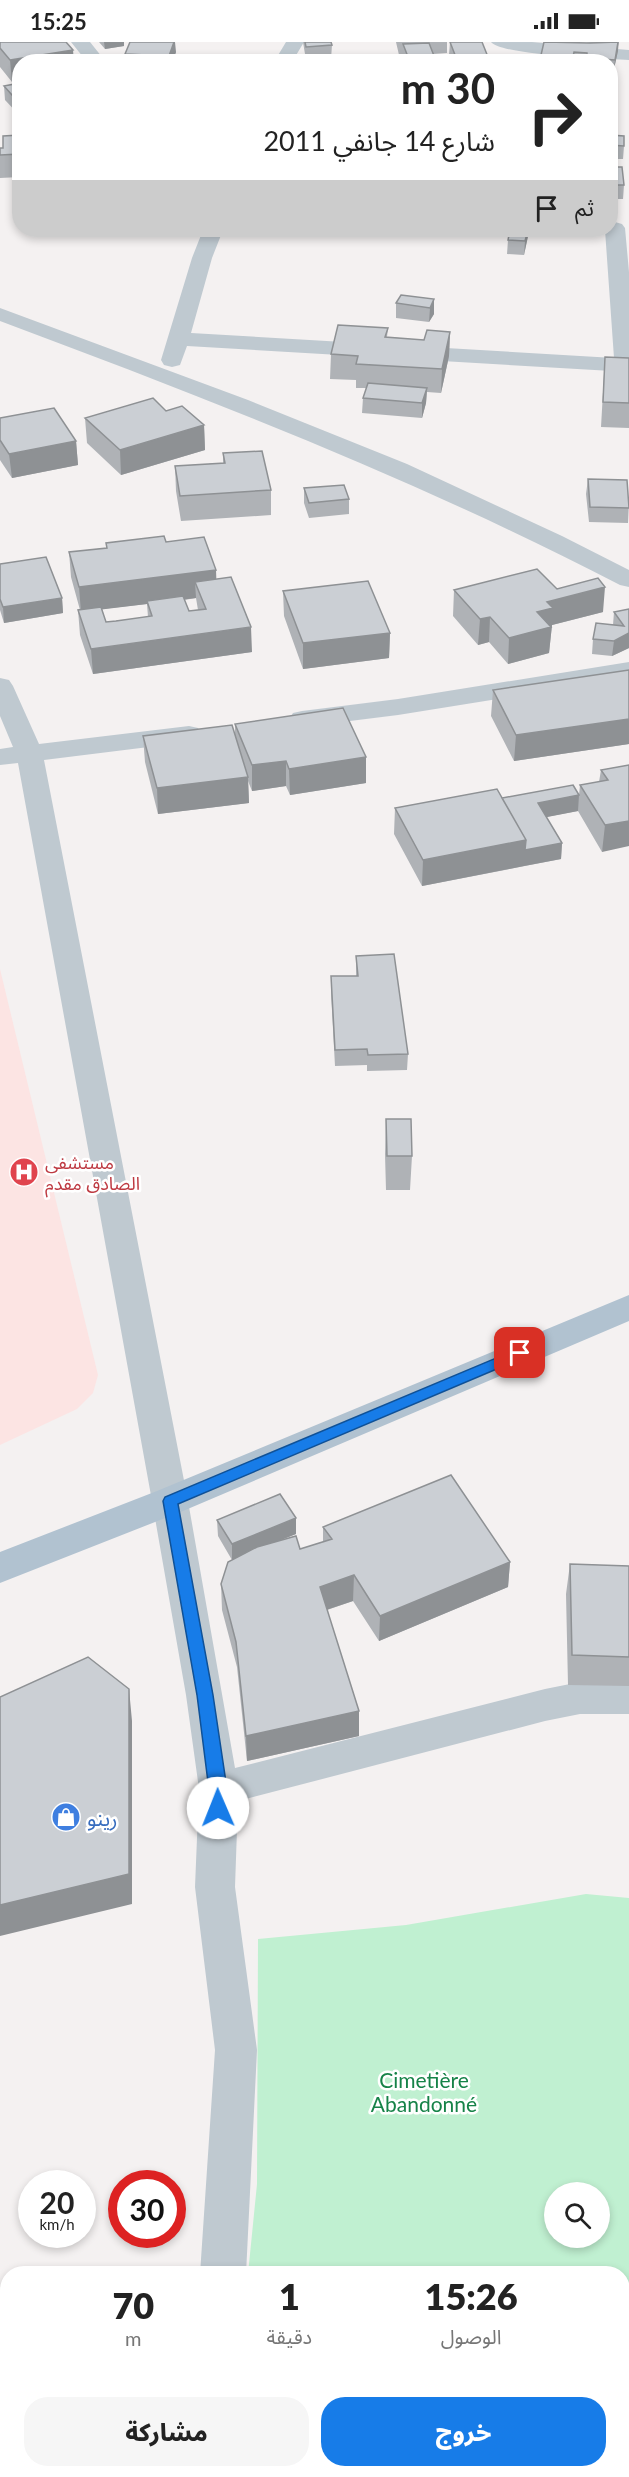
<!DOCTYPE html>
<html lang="ar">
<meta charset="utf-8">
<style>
body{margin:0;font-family:Lato,"Noto Sans Arabic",sans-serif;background:#f6f6f6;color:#222;direction:rtl;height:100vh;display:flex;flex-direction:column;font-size:22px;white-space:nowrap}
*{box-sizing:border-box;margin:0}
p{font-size:20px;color:#767676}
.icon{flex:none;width:33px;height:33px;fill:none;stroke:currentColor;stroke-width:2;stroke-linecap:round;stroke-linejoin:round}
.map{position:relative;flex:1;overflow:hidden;direction:ltr}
.panel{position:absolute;left:0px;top:2224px;width:630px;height:212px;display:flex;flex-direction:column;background:#fff;border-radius:24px 24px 0 0;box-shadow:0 3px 9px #0003;direction:rtl}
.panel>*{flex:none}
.top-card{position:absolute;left:12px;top:12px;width:606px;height:183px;border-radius:24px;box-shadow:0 3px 9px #0003;direction:rtl;background:#fff;color:#222;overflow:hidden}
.controls{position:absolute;left:544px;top:2140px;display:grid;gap:12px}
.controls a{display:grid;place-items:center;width:66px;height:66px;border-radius:50%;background:#fff;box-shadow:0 3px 9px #0003;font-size:30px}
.speed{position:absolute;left:18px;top:2128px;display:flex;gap:12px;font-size:30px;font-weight:700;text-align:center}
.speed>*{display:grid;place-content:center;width:78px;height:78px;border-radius:50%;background:#fff;box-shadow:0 3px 9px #0003;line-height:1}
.speed small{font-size:15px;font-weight:400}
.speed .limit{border:9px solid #d22;background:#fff;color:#111}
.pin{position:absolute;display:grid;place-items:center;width:51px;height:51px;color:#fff;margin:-26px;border-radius:12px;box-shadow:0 3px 9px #0006}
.me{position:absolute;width:66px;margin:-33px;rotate:359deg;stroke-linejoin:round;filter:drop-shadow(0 0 4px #0008)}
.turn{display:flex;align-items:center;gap:21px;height:126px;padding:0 24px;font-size:27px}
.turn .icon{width:78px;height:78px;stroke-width:2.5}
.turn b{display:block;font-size:42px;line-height:51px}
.then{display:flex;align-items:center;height:57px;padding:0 24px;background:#0003;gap:12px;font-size:22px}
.eta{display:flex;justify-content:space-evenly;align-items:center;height:102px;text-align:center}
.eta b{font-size:36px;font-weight:800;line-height:42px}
.action{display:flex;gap:12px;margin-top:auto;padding:12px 24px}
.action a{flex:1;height:69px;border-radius:24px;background:#177ce8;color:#fff;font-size:24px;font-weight:800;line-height:69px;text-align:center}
.action a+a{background:#f6f6f6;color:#222}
.status{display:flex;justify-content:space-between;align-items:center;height:42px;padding:0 30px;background:#fff;direction:ltr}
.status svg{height:16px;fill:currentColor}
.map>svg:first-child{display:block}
.medical{fill:#fce4e3}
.green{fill:#c0f0d1;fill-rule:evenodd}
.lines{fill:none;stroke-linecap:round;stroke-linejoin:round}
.minor{fill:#bfc9d0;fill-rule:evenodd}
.major{fill:#b1c2d0;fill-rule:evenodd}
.wall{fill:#afb2b6;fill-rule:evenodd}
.shaded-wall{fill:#8e9194}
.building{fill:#cbcfd4;stroke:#8e9194;stroke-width:1.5}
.route{fill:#177ce8;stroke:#0f5197;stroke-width:1.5}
.labels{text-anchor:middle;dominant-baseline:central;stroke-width:5;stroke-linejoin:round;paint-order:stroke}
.health-label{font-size:18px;fill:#be3a42;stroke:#fff;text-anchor:start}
.near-shop-label{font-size:21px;fill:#366cbe;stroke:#fff;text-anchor:start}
.near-park-label{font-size:21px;fill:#168348;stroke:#fff}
</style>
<div class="status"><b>15:25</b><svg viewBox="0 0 49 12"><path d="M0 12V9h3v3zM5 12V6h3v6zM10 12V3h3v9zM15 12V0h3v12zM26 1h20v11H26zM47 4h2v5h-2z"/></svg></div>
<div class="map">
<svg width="629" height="2435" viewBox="0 0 629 2435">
<rect width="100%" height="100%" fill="#f4f1f1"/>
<path class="medical" d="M0 927 98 1333 93 1351 77 1367 0 1403Z"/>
<path class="green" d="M586 1852 629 1856V2435H230V2428H622V2232H248L257 2142 258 1897 406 1883ZM555 2151H600V2196H555Z"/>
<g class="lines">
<path class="minor" d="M71 0H90L106 20H87Z
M286 0H304L292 20H274Z
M491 0H532L629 8V18C607 17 500 13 491 0Z
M615 180 622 182 625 186 629 230V330L187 304 180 323 172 325 164 323 161 318 192 216 203 188H223L212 216 191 291 614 316 605 188H610V181Z
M0 266 248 358 407 422 562 494 629 528V545L620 543C420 439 211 358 0 279Z
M629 620V636L398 673 302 685 293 683 289 677 293 671 302 669 398 657Z
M0 636 9 638 13 644 39 702 189 684 198 686 202 692 198 698 189 700 44 718 188 1459 235 1726 545 1647 580 1640H629V1672H580L545 1679 238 1759 235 1845 257 2008 246 2232H200L215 2008 195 1845 199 1747 186 1653 152 1459 18 721 0 723V707L13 705 0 674Z
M182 2428H230V2435H182Z"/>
<path class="major" d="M629 1253V1279L183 1469 0 1541V1510L157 1449Z"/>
</g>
<path class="wall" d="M0 0 20 20V39L12 40 0 25Z
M99 0H124V4L105 7Z
M303 0H331L332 3 331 17 306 18Z
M396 0H447V11L433 12 436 19 451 18 449 13 450 0 490 20H405L403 13H399Z
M590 0H619L618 9 613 31H610V20H540L541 13Z
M176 10 175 13 221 20H125V12Z
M20 41V74L5 58 4 44Z
M20 93V135L0 136V106H3Z
M610 93 624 104 623 117H610Z
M610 125 624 143 623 157H610Z
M510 188H529L524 213 507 212 508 198Z
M434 257V272L429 280 396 276V261Z
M388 286 387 295 424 298 450 290 449 314 441 351 427 350 426 361 422 376 362 371 363 356 366 346H356V338L330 337 331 312Z
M605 315 629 316V386L601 385Z
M166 369 204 383 205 408 121 433 87 401 85 376Z
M0 376 76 399 78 423 12 436 0 418Z
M223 411 271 448V473L181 479 176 449 175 424 223 421Z
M588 437 629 459 628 481 589 480 586 452Z
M304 446 349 457V472L309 476 304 461Z
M166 500 216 528V537L252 610 93 632 80 593 78 568H80L71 535 69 510 106 506V501ZM196 556 198 568 189 569 184 558ZM147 562 148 575 106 580 102 567Z
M0 522 62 556 63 571 4 581 0 568Z
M557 547 603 570 552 583 549 611 508 622 489 600 478 603 453 574 454 548Z
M283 549 390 591 389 616 303 627 284 574Z
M629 567V606L612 614 592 612 593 597 613 583 614 570Z
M629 628V702L514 719 491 674 493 648Z
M235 682 366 715V741L290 753 286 744 252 749 248 739 249 761 158 772 145 720 143 694 235 693Z
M629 723 602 810 578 769 546 775 562 801 561 817 422 844 394 792 395 766 502 756 579 753 580 743 599 740 601 728Z
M356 914 408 1012 407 1028 367 1029V1023L335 1024 331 950V934H356Z
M386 1077 412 1114 410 1148H386L385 1112Z
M217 1478 296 1492 278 1499 300 1507 323 1500V1485L510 1520 508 1545 379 1599 353 1559 327 1568 359 1669V1694L247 1719 237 1625 222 1568 221 1542 232 1518 218 1494Z
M570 1522 629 1524V1644L568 1643 566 1552Z"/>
<path class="shaded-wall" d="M104 0H124V4L105 7Z
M174 0H175L176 10 172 20H169V14Z
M618 0V9L613 31 615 18Z
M73 8 74 20H20V39L12 40 10 18Z
M528 188H529V190L524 213 525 199Z
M434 257V272L429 280 430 266Z
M450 290 449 314 441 351 442 327Z
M427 346 426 361 422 376V361Z
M204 383 205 408 121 433 120 408Z
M76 399 78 423 12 436 9 412Z
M216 528 217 554 195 540 196 556 148 562 147 559V562L81 570 79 545Z
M605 545 603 570 552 583 549 611 508 622 509 596 547 560Z
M62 556 63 571 4 581 3 565Z
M490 575 489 600 478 603 480 577Z
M251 585 252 610 93 632 91 607Z
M390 591 389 616 303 627V601Z
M629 591V606L612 614 614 599Z
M629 677V702L514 719 516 693Z
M366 715V741L290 753 289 727Z
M286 719V744L252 749V723Z
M248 735 249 761 158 772 157 746Z
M579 753 578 769 537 777 538 761Z
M629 779V804L602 810 605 783Z
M526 798 524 824 422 844 423 818Z
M562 801 561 817 524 824 525 808Z
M296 1476V1492L232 1518V1502Z
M510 1520 508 1545 379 1599 380 1574Z
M354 1533 353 1559 320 1570V1545Z
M129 1647 132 1679V1862L0 1894V1863Z
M359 1669V1694L247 1719 246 1694Z
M163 2428H167V2435H163Z"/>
<path class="building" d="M0 0H66L73 8 10 18 0 6Z
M130 0H174L169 14 125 12Z
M305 0H331L332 3 306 5Z
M450 0H482L490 20H410L403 2 429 1 436 19 457 18Z
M544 0 590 1 618 0 615 18 587 16V11L574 10 573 15 541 13Z
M173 13 221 16 219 20H170Z
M20 41V62L4 44Z
M20 93V112L0 113V106H3V94Z
M610 93 624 94V104L610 103Z
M610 125H622L624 143H610Z
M510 188H528L525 199 508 198Z
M401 253 434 257 430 266 396 261Z
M338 283 388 286 385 295 424 298 427 288 450 290 442 327 356 322 358 314 331 312Z
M605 315 629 316V361L603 360Z
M368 341 427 346 422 361 363 356Z
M153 356 166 369 182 364 204 383 120 408 85 376Z
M54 366 76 399 9 412 0 398V376Z
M262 409 271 448 180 454 175 424 225 421 223 411Z
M588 437 627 438 629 466 590 465Z
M344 443 349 457 309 461 304 446Z
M164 494 166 500 204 495 216 528 79 545 69 510 107 506 106 501Z
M46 515 62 556 3 565 0 557V522Z
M537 527 557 547 598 536 605 545 547 560 553 566 537 570 551 585 509 596 490 575 480 577 454 548Z
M231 535 251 585 91 607 78 568 101 565 106 580 116 579 152 574 147 559 183 554 189 569 206 567 195 540Z
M368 539 390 591 303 601 283 549Z
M629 567V591L614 599 593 597 596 581 624 584 614 570Z
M629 628V677L516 693 493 648Z
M343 666 366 715 289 727 286 719 252 723 235 682Z
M232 683 248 735 157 746 143 694Z
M629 723V779L605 783 580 743 608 738 601 728Z
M573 743 579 753 538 761 562 801 525 808 526 798 502 756Z
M497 747 526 798 423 818 395 766Z
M394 912 408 1012 368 1013 367 1007 335 1008 331 934H358L356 914Z
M386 1077H411L412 1114H387Z
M451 1433 510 1520 380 1574 354 1533 320 1545 359 1669 246 1694 236 1600 221 1542 228 1520 257 1505 296 1494 300 1507 332 1497 323 1485Z
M280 1452 296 1476 232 1502 217 1478Z
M570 1522 629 1524V1615L572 1613Z
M88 1615 129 1647V1832L0 1863V1655Z
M0 2335H8V2428H163V2435H26L0 2434Z"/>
<path class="route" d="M520 1306 525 1307 527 1311 525 1315 178 1462 213 1653 227 1747 224 1772 218 1774 212 1772 197 1653 163 1459 165 1455Z"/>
<defs>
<g id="hospital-disc" transform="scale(1.5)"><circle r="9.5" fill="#e0444e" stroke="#fff"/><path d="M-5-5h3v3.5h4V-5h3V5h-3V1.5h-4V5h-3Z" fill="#fff"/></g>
<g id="shop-disc" transform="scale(1.5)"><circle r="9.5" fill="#3f7fe0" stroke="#fff"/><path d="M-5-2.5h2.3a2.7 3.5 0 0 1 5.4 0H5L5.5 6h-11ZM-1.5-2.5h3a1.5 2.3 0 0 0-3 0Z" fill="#fff"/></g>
</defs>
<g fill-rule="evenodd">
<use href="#hospital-disc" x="24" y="1130"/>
<use href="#shop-disc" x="66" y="1775"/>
</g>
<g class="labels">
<g class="health-label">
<text x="45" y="1120">مستشفى<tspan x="45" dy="21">الصادق مقدم</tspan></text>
</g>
<g class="near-shop-label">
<text x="87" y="1775">رينو</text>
</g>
<g class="near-park-label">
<text x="424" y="2037">Cimetière<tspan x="424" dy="24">Abandonné</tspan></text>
</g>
</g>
</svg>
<div class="controls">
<a><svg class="icon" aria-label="search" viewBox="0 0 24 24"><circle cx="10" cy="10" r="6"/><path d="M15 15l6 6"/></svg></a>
</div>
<div class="speed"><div>20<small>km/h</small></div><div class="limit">30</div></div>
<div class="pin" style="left:520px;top:1311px;background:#d93025"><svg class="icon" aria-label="arrive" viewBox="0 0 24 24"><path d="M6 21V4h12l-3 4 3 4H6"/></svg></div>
<svg class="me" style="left:218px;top:1766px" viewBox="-20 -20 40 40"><circle r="19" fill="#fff"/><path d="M0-13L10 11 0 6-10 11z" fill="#177ce8"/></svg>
<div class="top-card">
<div class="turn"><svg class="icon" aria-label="right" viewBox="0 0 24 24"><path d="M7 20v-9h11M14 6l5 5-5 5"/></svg><div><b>30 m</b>شارع 14 جانفي 2011</div></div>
<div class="then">ثم<svg class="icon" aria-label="arrive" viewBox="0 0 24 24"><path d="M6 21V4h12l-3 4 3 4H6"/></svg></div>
</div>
<section class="panel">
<div class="eta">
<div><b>15:26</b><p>الوصول</p></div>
<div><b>1</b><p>دقيقة</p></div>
<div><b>70</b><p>m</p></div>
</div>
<div class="action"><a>خروج</a><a>مشاركة</a></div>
</section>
</div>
